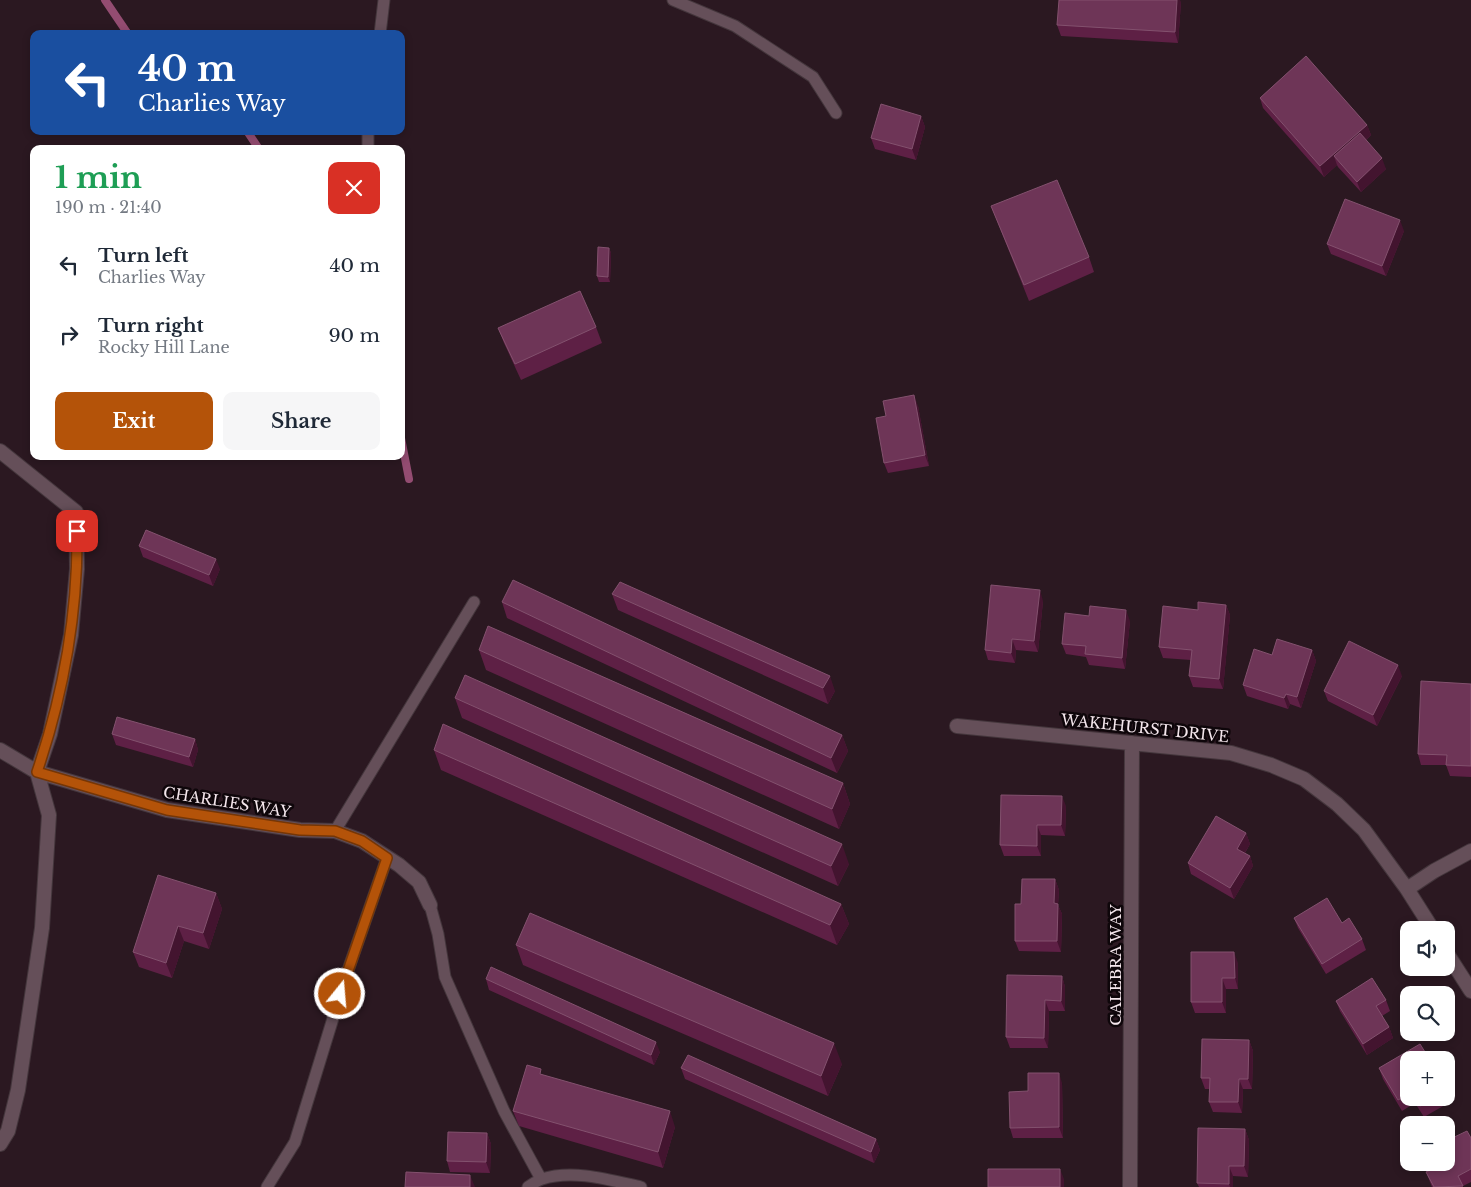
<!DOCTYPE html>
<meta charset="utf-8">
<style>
body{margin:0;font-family:"Libre Baskerville",serif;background:#f6f6f7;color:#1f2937;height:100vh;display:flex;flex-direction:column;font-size:19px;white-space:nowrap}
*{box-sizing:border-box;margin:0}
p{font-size:16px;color:#747a83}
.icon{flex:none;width:28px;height:28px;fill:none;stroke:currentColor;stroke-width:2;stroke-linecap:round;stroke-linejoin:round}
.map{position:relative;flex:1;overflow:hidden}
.drawer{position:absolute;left:30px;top:145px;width:375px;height:315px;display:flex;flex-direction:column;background:#fff;border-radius:10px;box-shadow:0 2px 8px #0003}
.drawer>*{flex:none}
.guide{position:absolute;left:30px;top:30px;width:375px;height:105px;border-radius:10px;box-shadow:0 2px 8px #0003;background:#1a4fa0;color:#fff;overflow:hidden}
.fabs{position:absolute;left:1400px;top:921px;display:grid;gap:10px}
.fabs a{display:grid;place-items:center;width:55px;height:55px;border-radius:10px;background:#fff;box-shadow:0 2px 8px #0003;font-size:25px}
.pin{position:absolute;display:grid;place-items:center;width:42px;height:42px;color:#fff;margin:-21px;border-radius:10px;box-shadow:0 2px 8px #0006}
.me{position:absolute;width:55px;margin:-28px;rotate:17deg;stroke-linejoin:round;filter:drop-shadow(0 0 4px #0008)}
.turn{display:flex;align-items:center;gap:18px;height:105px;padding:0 25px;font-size:22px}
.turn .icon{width:65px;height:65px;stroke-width:2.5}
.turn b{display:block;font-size:35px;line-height:42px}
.round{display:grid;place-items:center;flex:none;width:52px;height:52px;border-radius:10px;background:#f6f6f7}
.summary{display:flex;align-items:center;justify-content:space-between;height:85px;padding:0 25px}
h1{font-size:30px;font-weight:700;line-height:38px;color:#1e9e55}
.cta{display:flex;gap:10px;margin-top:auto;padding:10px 25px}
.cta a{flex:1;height:58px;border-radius:10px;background:#b45309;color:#fff;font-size:20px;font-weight:700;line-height:58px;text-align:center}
.cta a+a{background:#f6f6f7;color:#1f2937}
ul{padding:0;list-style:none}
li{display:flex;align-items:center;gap:15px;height:70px;padding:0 25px}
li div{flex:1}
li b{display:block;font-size:19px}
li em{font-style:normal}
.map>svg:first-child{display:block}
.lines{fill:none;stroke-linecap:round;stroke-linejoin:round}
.stream{stroke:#934c71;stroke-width:8}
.service-casing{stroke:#44363c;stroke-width:13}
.minor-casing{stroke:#44363c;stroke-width:16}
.service{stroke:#654f59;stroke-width:11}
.minor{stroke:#654f59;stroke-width:14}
.wall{fill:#5e2045}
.shaded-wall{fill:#43142f}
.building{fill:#6e3557;stroke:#83516e}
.route-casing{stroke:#753606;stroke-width:12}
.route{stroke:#b45309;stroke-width:9}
.labels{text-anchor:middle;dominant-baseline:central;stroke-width:5;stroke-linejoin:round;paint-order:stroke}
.street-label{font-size:15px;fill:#f4e6ec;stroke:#0e060a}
</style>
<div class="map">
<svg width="1471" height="1187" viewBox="0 0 1471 1187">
<rect width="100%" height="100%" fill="#2b1821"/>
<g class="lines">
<path class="stream" d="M105 0 128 34
M247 131 259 149
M401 438 409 479"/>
<g class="service-casing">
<path id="service" d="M673 0 735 26 813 77 836 113
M380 34 384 0
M368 131V149
M335 831 474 602
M430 905 438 934 445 977 504 1111 541 1179
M267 1187 295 1142 346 976 387 858
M528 1187C532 1184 537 1181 542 1179 573 1169 610 1180 641 1187"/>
</g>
<g class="minor-casing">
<path id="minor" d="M0 451 76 512 77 569 71 635 50 734 37 772 49 815 42 928 18 1090 8 1131 0 1144
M957 726 1231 753 1271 765 1304 779 1337 804 1364 830 1407 889 1433 930
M0 750 37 772 167 810 300 830 335 831 362 841 399 865 419 882 430 905
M1407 889 1434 871 1471 851
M1446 952 1471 991
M1130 1187 1132 743"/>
</g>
<use href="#service" class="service"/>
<use href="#minor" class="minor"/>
</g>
<path class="wall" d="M1181 2 1178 43 1061 36 1057 25Z
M1260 98 1367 125 1371 135 1366 140 1386 169 1361 192 1338 167 1337 165 1324 177 1263 108Z
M921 116 925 127 916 160 875 149 871 138Z
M991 206 1089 257 1094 272 1029 301Z
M1404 231 1386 276 1331 254 1327 244Z
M609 248 611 253 610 282H599L597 276Z
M596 327 602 343 521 380 504 343 498 328Z
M918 406 929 466 888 473 884 463 886 416Z
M139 546 220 569 213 586 143 557Z
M612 594 835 691 828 704 618 610Z
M1043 601 1038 652 1016 650 1015 663 988 660 985 650Z
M502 602 842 735 848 751 837 773 507 618Z
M1226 605 1230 615 1223 689 1193 687 1189 676 1191 660 1163 658 1159 647 1198 610Z
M1130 621 1125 669 1089 665 1086 657 1066 654 1062 644Z
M479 650 843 783 850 804 839 829 486 670Z
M1312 650 1316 661 1301 708 1290 704 1288 709 1247 696 1243 685 1272 655Z
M1402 676 1377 726 1328 701 1324 691Z
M1471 684V777L1450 776 1446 765H1421L1418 754Z
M455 698 849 864 838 886 462 718Z
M112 734 195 739 198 750 193 767 116 745Z
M434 750 841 904 849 924 837 945 441 770Z
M1066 806 1065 836 1041 835V856H1004L1000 845Z
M1246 833 1250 844 1245 853 1250 856 1253 866 1234 899 1191 874 1188 863Z
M1055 879 1059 890 1058 905 1062 914 1061 952 1019 951 1015 941 1021 904Z
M216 893 222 909 209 949 184 941 172 978 139 967 133 952Z
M1294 918 1362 939 1366 950 1326 974 1298 928Z
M516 945 842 1064 828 1096 523 965Z
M1238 963V989H1226V1013H1195L1191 1002Z
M1062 976 1065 987V1011H1049L1048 1048H1010L1006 1037Z
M486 979 660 1052 654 1065 489 990Z
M1386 1000 1390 1011 1382 1016 1389 1027 1393 1038 1367 1055 1340 1011 1336 1001Z
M1249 1040 1253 1051 1252 1089H1243L1242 1113 1213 1112 1209 1102V1089H1205L1201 1078Z
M1409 1060V1098H1446V1088L1452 1101 1424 1117 1415 1103 1402 1111 1383 1079 1379 1068Z
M681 1068 876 1139 880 1150 874 1163 685 1079Z
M543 1075 675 1127 663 1168 519 1126 513 1111Z
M1062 1083 1063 1138H1013L1010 1128 1028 1091Z
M1245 1129 1249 1140 1248 1177 1233 1176V1187H1199L1197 1183Z
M487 1133 491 1144 490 1173 450 1172 447 1161Z
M1471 1138V1182L1463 1186V1187H1432L1426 1172 1436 1167 1433 1162H1446Z"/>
<path class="shaded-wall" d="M1177 0H1180L1181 2 1178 43 1175 32Z
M921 116 925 127 916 160 912 149Z
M1367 125 1371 135 1340 163 1334 156 1337 165 1324 177 1320 166Z
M1382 158 1386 169 1361 192 1357 182Z
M1400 220 1404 231 1386 276 1382 266Z
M609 248 611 253 610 282 608 277Z
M914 395 918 406 929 466 925 455Z
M216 559 220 569 213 586 209 575Z
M1040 590 1043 601 1038 652 1034 641Z
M1226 605 1230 615 1223 689 1219 679Z
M1126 610 1130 621 1125 669 1122 658Z
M1012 639 1016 650 1015 663 1011 653Z
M1312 650 1316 661 1301 708 1297 697Z
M1398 665 1402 676 1377 726 1373 715Z
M830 676 835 691 828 704 823 688Z
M1286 694 1290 704 1288 709 1284 698Z
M842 735 848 751 837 773 831 758Z
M195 739 198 750 193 767 189 757Z
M843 783 850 804 839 829 832 809Z
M1062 796 1066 806 1065 836 1061 825Z
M1037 825 1041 835V856L1037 846Z
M1246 833 1250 844 1241 859 1237 849Z
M842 844 849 864 838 886 831 866Z
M1250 856 1253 866 1234 899 1230 888Z
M1055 879 1059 890 1058 905 1062 914 1061 952 1057 941 1054 903Z
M216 893 222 909 209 949 203 933Z
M841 904 849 924 837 945 830 925Z
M178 926 184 941 172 978 166 963Z
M1234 952 1238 963V989L1235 978Z
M1062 976 1065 987V1011L1061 1001Z
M1222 978 1226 989V1013L1222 1002Z
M1045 1000 1049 1011 1048 1048 1044 1038Z
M1389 1027 1393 1038 1367 1055 1363 1044Z
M1249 1040 1253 1051 1252 1089 1248 1079Z
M656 1042 660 1052 654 1065 651 1055Z
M834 1043 842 1064 828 1096 821 1076Z
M1059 1073 1062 1083 1063 1138 1059 1127Z
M1239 1079 1243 1089 1242 1113 1238 1102Z
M670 1111 675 1127 663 1168 658 1152Z
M1245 1129 1249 1140 1248 1177 1244 1166Z
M487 1133 491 1144 490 1173 486 1162Z
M876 1139 880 1150 874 1163 871 1152Z
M1229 1166 1233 1176V1187H1230L1229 1184Z
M1060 1169 1064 1179V1187H1060Z
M470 1175 475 1187H470Z"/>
<path class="building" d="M1059 0H1177L1175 32 1057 25Z
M1306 56 1367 125 1320 166 1260 98Z
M881 104 921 116 912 149 871 138Z
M1360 133 1382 158 1357 182 1334 156Z
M1057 180 1089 257 1024 285 991 206Z
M1345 199 1400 220 1382 266 1327 244Z
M598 247 609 248 608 277 597 276Z
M580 291 596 327 515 364 498 328Z
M914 395 925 455 884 463 876 418 886 416 883 401Z
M146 530 216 559 209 575 139 546Z
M513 580 842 735 831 758 502 602Z
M620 582 830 676 823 688 612 594Z
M991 585 1040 590 1034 641 1012 639 1011 653 985 650Z
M1198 602 1226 605 1219 679 1189 676 1192 650 1159 647 1163 606 1198 610Z
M1090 606 1126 610 1122 658 1085 654 1086 646 1062 644 1065 613 1089 616Z
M488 626 843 783 832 809 479 650Z
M1277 639 1312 650 1297 697 1286 694 1284 698 1243 685 1254 649 1272 655Z
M1349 641 1398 665 1373 715 1324 691Z
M465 675 842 844 831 866 455 698Z
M1421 681 1471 684V766L1446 765 1447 755 1418 754Z
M117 717 195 739 189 757 112 734Z
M443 724 841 904 830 925 434 750Z
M1001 795 1062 796 1061 825H1037V846L1000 845Z
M1216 816 1246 833 1237 849 1250 856 1230 888 1188 863Z
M158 875 216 893 203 933 178 926 166 963 133 952Z
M1022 879H1055L1054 903 1058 904 1057 941H1015V904H1021Z
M1327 898 1342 923 1349 918 1362 939 1322 964 1294 918Z
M530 913 834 1043 821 1076 516 945Z
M1191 952H1234L1235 978H1222V1002H1191Z
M491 967 656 1042 651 1055 486 979Z
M1007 975 1062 976 1061 1001 1045 1000 1044 1038 1006 1037Z
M1372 978 1386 1000 1376 1006 1389 1027 1363 1044 1336 1001Z
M1202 1039 1249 1040 1248 1079H1239L1238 1102H1209L1210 1078H1201Z
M1420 1044 1430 1060H1409V1094L1398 1100 1379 1068Z
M688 1055 876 1139 871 1152 681 1068Z
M527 1065 541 1069 540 1074 670 1111 658 1152 513 1111Z
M1028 1073H1059V1127L1010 1128 1009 1092 1028 1091Z
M1415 1098H1435L1420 1106Z
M1198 1128 1245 1129 1244 1166H1229V1184L1197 1183Z
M1467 1131 1471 1138V1169L1458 1176 1463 1186 1434 1187 1426 1172 1437 1167 1435 1162H1446V1141Z
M448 1132 487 1133 486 1162 447 1161Z
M988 1169H1060V1187H988Z
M406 1172 470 1175V1187H405Z"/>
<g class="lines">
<g class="route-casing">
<path id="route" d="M77 531C78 613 63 695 37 772L167 810 300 830 335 831 362 841 387 858 340 994"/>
</g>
<use href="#route" class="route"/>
</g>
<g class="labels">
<g class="street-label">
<text transform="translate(1145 728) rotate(6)">WAKEHURST DRIVE</text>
<text transform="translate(227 802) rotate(9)">CHARLIES WAY</text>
<text transform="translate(1115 965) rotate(-90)">CALEBRA WAY</text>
</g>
</g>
</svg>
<div class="fabs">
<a><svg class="icon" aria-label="sound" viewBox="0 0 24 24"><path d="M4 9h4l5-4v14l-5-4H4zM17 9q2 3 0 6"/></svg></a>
<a><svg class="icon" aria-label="search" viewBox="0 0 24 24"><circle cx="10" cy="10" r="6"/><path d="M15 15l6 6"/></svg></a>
<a>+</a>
<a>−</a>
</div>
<div class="pin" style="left:77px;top:531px;background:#d93025"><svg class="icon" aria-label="arrive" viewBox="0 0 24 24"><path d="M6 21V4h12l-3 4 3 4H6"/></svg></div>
<svg class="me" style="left:340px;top:994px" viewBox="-20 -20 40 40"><circle r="17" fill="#b45309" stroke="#fff" stroke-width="3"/><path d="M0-11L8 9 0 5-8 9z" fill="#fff"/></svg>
<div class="guide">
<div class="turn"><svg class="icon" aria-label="left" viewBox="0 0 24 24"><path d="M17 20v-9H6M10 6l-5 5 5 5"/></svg><div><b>40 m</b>Charlies Way</div></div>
</div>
<section class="drawer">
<div class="summary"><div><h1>1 min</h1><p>190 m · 21:40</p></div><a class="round" style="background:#d93025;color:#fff"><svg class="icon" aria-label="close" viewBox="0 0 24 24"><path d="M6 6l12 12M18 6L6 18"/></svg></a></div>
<ul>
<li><svg class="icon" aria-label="left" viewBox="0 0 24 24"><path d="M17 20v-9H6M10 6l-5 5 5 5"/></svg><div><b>Turn left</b><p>Charlies Way</p></div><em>40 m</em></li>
<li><svg class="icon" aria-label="right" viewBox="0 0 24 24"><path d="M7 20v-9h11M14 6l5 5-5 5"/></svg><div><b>Turn right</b><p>Rocky Hill Lane</p></div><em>90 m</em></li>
</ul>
<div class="cta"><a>Exit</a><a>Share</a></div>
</section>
</div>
